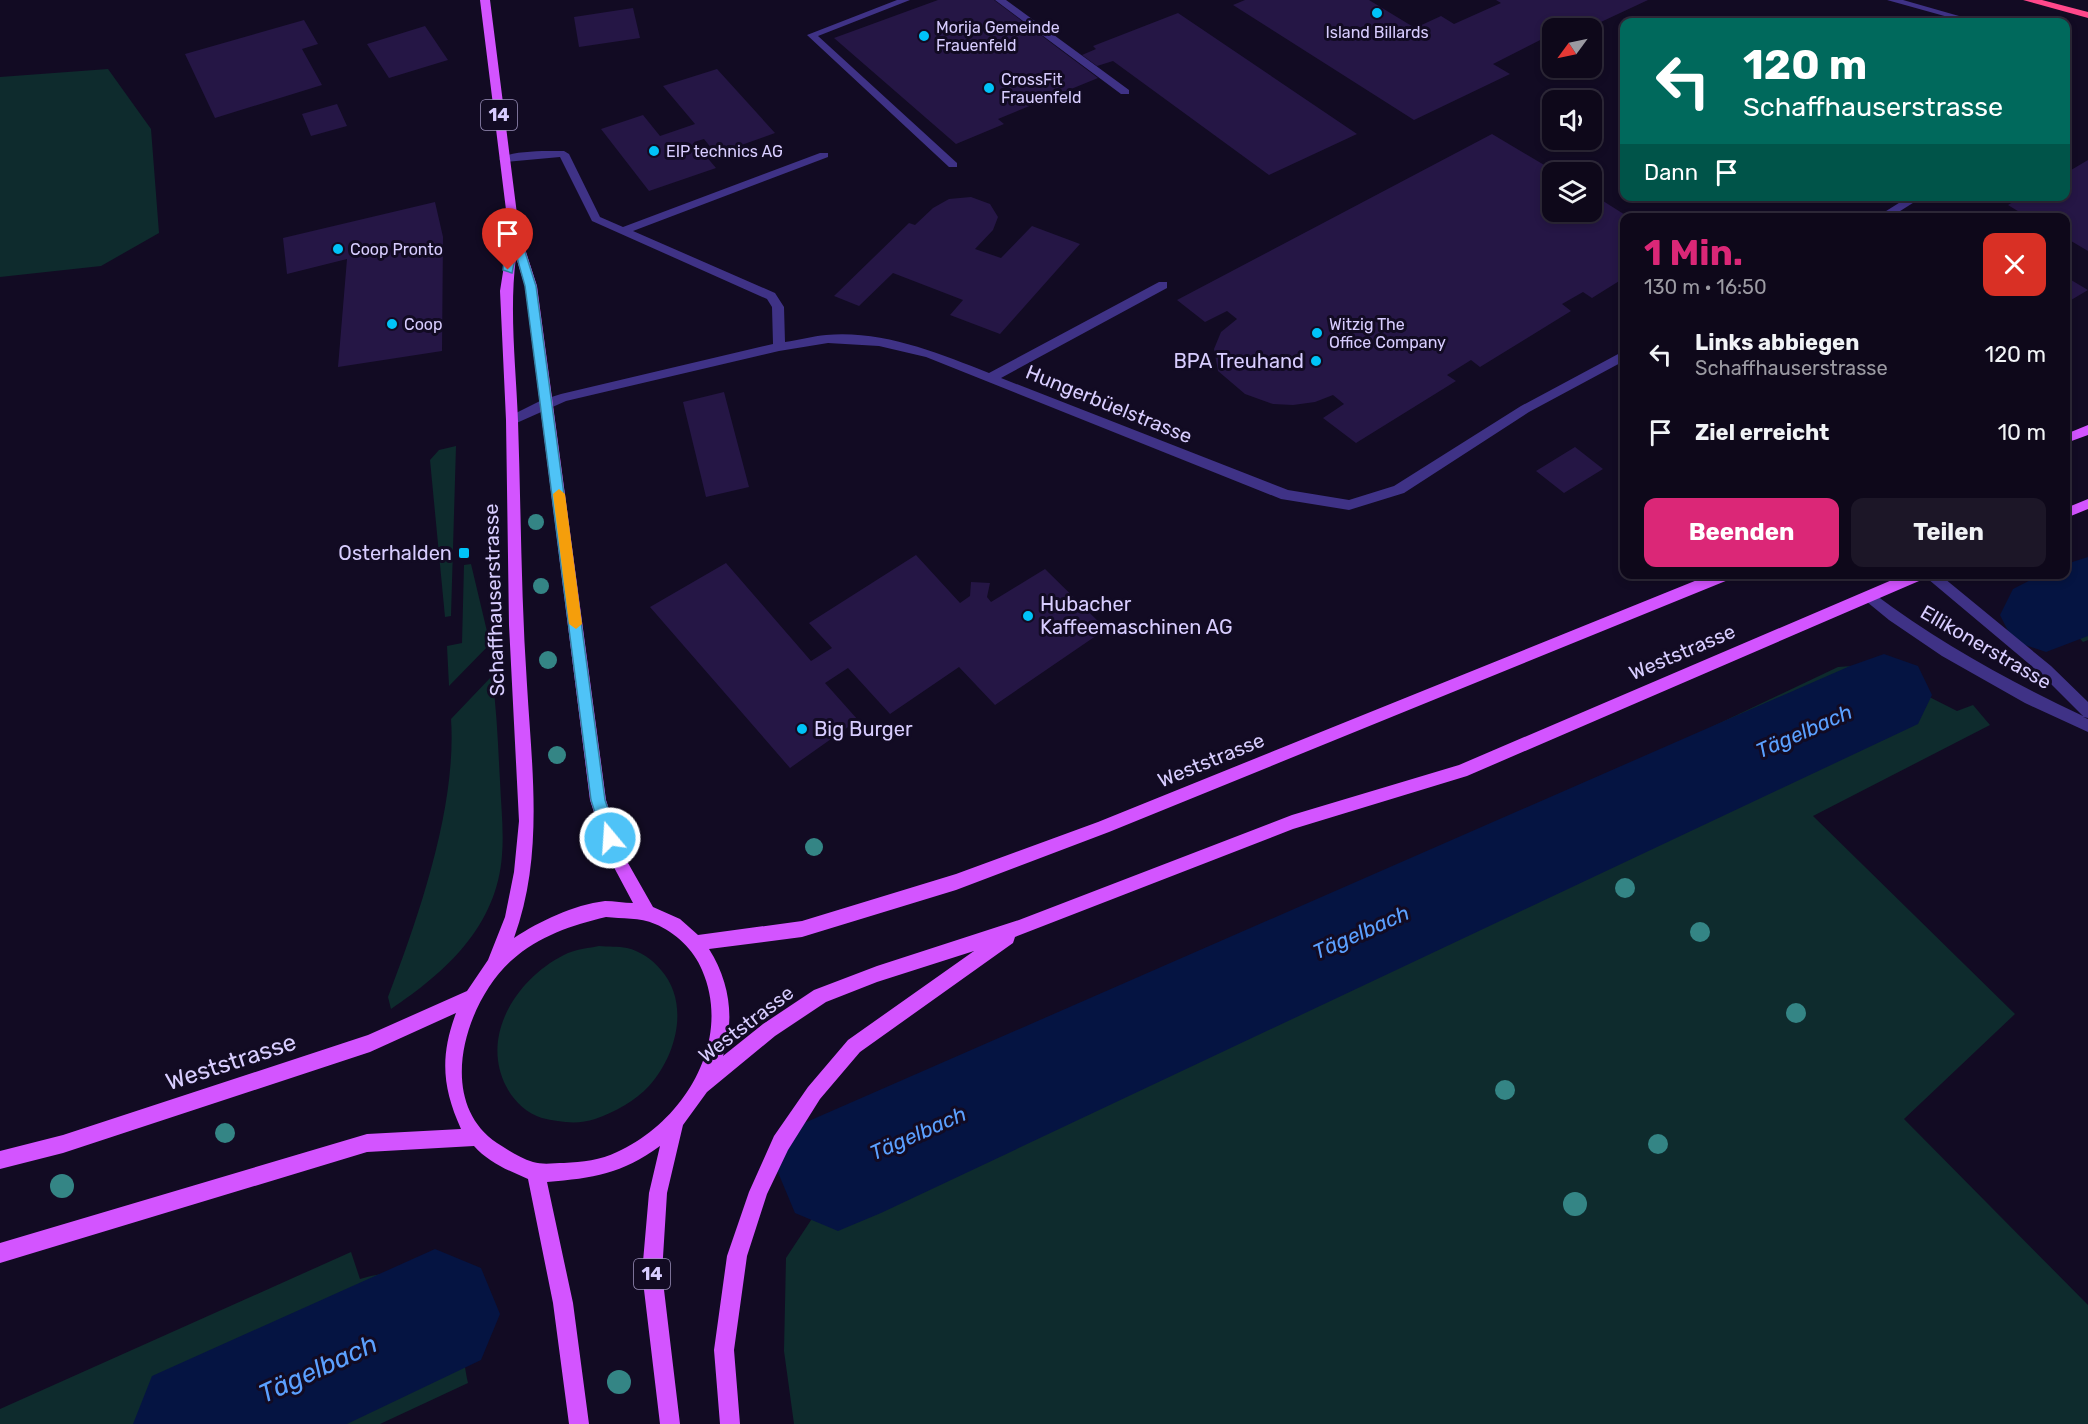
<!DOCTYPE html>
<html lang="de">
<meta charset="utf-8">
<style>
body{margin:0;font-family:Rubik,sans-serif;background:#1c1627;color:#f1f3f6;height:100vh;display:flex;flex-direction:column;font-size:22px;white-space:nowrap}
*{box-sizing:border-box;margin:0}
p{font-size:20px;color:#9b9aa2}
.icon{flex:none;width:33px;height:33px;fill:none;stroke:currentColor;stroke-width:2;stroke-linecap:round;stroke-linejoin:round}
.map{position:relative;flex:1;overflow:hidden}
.side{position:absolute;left:1620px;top:213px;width:450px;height:366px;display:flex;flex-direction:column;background:#0e081a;border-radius:12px;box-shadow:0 3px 9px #0003,0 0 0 2px #2e2939}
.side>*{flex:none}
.hud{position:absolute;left:1620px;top:18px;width:450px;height:183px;border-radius:12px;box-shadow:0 3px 9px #0003,0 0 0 2px #2e2939;background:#00695c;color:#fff;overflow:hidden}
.needle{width:39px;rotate:237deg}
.controls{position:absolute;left:1542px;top:18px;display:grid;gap:12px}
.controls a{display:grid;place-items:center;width:60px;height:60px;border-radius:12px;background:#0e081a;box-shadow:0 3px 9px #0003,0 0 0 2px #2e2939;font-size:30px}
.pin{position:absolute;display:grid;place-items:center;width:51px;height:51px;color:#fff;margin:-62px -26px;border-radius:50% 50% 50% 0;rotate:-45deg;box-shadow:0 0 6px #0007}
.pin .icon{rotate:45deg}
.me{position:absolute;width:66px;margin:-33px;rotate:342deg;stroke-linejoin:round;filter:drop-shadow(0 0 4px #0008)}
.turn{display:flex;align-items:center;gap:21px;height:126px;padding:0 24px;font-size:27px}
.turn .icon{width:78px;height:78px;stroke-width:2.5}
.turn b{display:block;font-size:42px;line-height:51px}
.then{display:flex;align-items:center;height:57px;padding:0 24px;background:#0003;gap:12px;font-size:22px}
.round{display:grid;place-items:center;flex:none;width:63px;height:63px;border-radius:12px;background:#1c1627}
.head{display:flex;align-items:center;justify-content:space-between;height:102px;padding:0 24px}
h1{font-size:36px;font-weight:700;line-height:45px;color:#db2777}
.primary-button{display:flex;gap:12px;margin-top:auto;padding:12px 24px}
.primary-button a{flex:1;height:69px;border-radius:12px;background:#db2777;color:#fff;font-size:24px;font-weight:700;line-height:69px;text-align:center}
.primary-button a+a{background:#1c1627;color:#f1f3f6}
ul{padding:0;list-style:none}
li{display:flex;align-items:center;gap:18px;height:78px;padding:0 24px}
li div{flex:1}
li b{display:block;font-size:22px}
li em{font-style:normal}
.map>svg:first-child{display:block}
.green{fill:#0e2b2d}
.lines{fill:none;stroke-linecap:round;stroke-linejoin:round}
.river{fill:#051442;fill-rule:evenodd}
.building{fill:#251645}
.minor{fill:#3f3286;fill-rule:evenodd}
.major{fill:#d354ff;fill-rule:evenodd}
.highway{fill:#ff488b;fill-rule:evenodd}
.tree{fill:#348585}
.route{fill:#4fc3f7;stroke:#337fa1;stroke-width:1.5}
.slow{fill:#f59e0b}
.poi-dot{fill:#00c3f8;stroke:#120b23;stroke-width:2}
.labels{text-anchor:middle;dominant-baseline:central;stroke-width:6;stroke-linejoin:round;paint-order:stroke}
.far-poi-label{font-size:16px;fill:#d8cdff;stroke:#120b23;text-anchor:start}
.shield{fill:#120b23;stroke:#9d93bd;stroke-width:1.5}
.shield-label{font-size:18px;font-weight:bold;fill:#d8cdff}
.poi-label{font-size:20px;fill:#d8cdff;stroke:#120b23;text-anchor:end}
.street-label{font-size:20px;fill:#d8cdff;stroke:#120b23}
.water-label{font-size:21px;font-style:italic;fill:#5ba0ff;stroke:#120b23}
.near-street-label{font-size:24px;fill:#d8cdff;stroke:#120b23}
.near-water-label{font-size:26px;font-style:italic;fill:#5ba0ff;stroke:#120b23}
</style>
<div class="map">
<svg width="2088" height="1424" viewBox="0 0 2088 1424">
<rect width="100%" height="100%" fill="#120b23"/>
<path class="green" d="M108 69 151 129 159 233 101 266 0 277V77Z
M456 446 451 616 445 617 430 460 439 450Z
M2088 563V640L2083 642 2040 595Z
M471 564 490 644 449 686 447 646 462 643 464 565Z
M1866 665 1957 711 1973 705 1990 725 1813 816 2015 1014 1904 1119 2088 1305V1424H794L784 1351 786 1258 821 1205 886 1176 880 1102 1168 985 1838 667Z
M492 676C497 711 498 746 500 781 501 806 504 831 502 855 497 926 446 972 391 1009L388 997C419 916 457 806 451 719Z
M599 946C608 947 618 946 627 948 640 951 652 959 661 970 690 1003 677 1055 649 1086 635 1101 615 1112 595 1119 578 1125 559 1122 542 1118 526 1113 513 1100 506 1086 479 1033 520 975 568 953 578 949 589 948 599 946Z
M351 1252 360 1279C441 1253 457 1319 468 1383L380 1424H0V1409Z"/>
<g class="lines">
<path class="river" d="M2088 557V636L2046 652 2013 641 2000 615 2013 589 2042 574H2066V564Z
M1884 654 1918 666 1932 695 1918 724 881 1213 838 1231 795 1213 777 1170 795 1127 1850 666Z
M435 1249 481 1268 500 1314 481 1360 347 1424H133L152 1376Z"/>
</g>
<path class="building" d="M938 0H994L1098 78 998 119 1004 124 956 144 834 38Z
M1245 0H1369L1415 28 1441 16 1454 24 1501 3 1496 0H1648L1588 28H1552V34L1493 64 1510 74 1414 120 1233 5Z
M633 8 640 38 579 47 574 17Z
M1178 13 1357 134 1269 175 1113 61 1097 66 1082 55 1096 49 1093 46Z
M304 20 318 44 302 49 322 85 215 118 185 54Z
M425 26 448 60 389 78 367 44Z
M717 69 775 133 716 154 704 139 694 142 716 168 649 191 601 129 643 115 660 136 695 124 663 86Z
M337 104 347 126 311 136 302 114Z
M1492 134 1556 172H1552V212H1592V194L1630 218H1624V278L1592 298 1583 292 1562 304 1571 311 1480 367 1471 360 1447 375 1456 381 1356 443 1323 418 1344 404 1333 395 1315 402 1293 405 1273 404 1245 394 1218 371 1214 349 1221 332 1237 319 1227 311 1205 322 1177 300Z
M2088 160V251L2066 238V218H2029L2008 205 2023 196H2066V173Z
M971 197 990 204 998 217 993 230 975 249 1001 258 1032 226 1080 244 1000 334 950 315 963 300 893 273 859 306 834 296 909 223 915 225 933 208 949 199Z
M435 202 443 237 442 351 338 367 347 259 287 274 283 238Z
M2066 277 2088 290 2066 303Z
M724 392 749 487 706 497 683 402Z
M1575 447 1603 469 1564 493 1536 471Z
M916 555 960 603 970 596 971 582 990 583 987 597 991 602 1045 569 1106 629 995 705 959 667 890 714 848 668 825 683 858 720 790 768 650 607 726 563 811 661 832 648 809 623Z"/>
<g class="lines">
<path class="minor" d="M897 0H910L818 36 957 163V167H949L807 35Z
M995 0H1006L1129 90V94H1121Z
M1887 0H1903L1980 22H1966Z
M2066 88 2071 91V100L2066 103Z
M564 151 569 154 600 217 623 227 820 153H828V157L633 231 775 293 784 307 785 342C799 340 813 336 826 335 883 330 938 353 989 373L1159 282H1167V288L1001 378 1288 490 1349 500 1394 486 1521 406 1620 353 1624 352V361L1529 412 1404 493 1349 510 1281 499 926 357 879 346 828 343 779 351 566 401 512 425 506 420 508 417 542 400 561 394 773 344 772 307 767 299 592 221 560 157 504 162 499 159C511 150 548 151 564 151Z
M1910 196H1924L1889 218H1875Z
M1922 574H1939L2051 666 2088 702V718L2083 717 2088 719V732L2025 703 1942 656 1889 620 1861 597 1868 591 1873 593C1938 642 2009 681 2083 716L2041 674Z"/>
<path class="major" d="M480 0H490L519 230 537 286 606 800 624 856 653 907 680 919 698 935 802 921 956 874 1098 822 1712 574H1735L1733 578 1109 832 956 890 802 937 709 949C730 982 735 1020 723 1056L763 1024 814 990 877 966 1019 920 1292 815 1459 765 1906 574H1928L1926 578 1467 776 1293 829 1015 937 1013 943 860 1052 820 1099 788 1150 767 1194 747 1256 734 1350 740 1424H720L714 1350 727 1256 749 1192 774 1136 808 1087 848 1040 974 951 877 982 826 1002 775 1036 707 1092 683 1125 667 1193 662 1273 680 1424H660L642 1273 649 1193 660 1146C621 1174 594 1178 547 1182L573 1303 589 1424H569L553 1303 528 1179C509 1171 488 1162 474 1146L367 1152 0 1263V1243L367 1134 461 1129C442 1087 440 1056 456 1013L370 1052 63 1153 0 1169V1151L63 1135 368 1035 467 991 488 960 505 917 514 872 519 821 509 625 506 420 500 291 509 234ZM516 257 525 286 590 800 609 858 633 903C624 903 614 901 605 901 573 905 540 921 514 938 544 856 532 770 527 685 521 597 521 509 518 421 516 366 509 311 516 257ZM606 917C622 919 640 917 655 924 675 932 694 950 702 970 733 1041 684 1122 617 1152 601 1160 582 1162 564 1163 554 1163 543 1165 533 1162 520 1158 508 1150 497 1143 434 1100 466 1001 512 960 539 936 572 925 606 917Z
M2088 425V435L2066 443V434Z
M2088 499V509L2066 518V508Z"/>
<path class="highway" d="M2023 0H2042L2088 12V18Z"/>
</g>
<g class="tree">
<circle cx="536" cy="522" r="8"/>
<circle cx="541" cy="586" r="8"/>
<circle cx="548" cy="660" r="9"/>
<circle cx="557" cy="755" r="9"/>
<circle cx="814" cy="847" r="9"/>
<circle cx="1625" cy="888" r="10"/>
<circle cx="1700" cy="932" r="10"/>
<circle cx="1796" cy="1013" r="10"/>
<circle cx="1505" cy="1090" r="10"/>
<circle cx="225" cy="1133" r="10"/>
<circle cx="1658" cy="1144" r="10"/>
<circle cx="62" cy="1186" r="12"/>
<circle cx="1575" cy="1204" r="12"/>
<circle cx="619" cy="1382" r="12"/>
</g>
<path class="route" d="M513 226 518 230 536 286 605 800 618 838 610 845 603 838 591 800 525 286 516 254 512 273 503 270 508 230Z"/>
<path class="slow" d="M559 489 565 494 582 624 576 629 569 624 553 494Z"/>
<g class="poi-dot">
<circle cx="1377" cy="13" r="6"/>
<circle cx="924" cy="36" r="6"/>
<circle cx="989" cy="88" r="6"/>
<circle cx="654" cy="151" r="6"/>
<circle cx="338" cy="249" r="6"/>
<circle cx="392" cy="324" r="6"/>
<circle cx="1317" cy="333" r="6"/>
<circle cx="1316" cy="361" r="6"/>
<rect x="458" y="547" width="12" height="12" rx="3"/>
<circle cx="1028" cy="616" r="6"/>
<circle cx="802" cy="729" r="6"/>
</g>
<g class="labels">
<g class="far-poi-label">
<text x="936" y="27">Morija Gemeinde<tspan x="936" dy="18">Frauenfeld</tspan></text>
<text x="1377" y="32" text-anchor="middle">Island Billards</text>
<text x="1001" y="79">CrossFit<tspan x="1001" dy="18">Frauenfeld</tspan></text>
<text x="666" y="151">EIP technics AG</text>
<text x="350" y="249">Coop Pronto</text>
<text x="404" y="324">Coop</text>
<text x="1329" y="324">Witzig The<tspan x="1329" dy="18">Office Company</tspan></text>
</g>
<g class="shield">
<rect x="481" y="100" width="36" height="30" rx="4.5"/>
<rect x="634" y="1259" width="36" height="30" rx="4.5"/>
</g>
<g class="shield-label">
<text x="499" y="115">14</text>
<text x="652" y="1274">14</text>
</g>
<g class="poi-label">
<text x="1304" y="361">BPA Treuhand</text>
<text x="452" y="553">Osterhalden</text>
<text x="1040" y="604" text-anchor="start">Hubacher<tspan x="1040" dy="23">Kaffeemaschinen AG</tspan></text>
<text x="814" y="729" text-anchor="start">Big Burger</text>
</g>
<g class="street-label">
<text transform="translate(1109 404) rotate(22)">Hungerbüelstrasse</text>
<text transform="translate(494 600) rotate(-92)">Schaffhauserstrasse</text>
<text transform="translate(1986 647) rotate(30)">Ellikonerstrasse</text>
<text transform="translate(1682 652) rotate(-23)">Weststrasse</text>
<text transform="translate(1211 760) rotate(-22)">Weststrasse</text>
<text transform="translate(746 1024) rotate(-37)">Weststrasse</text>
</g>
<g class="water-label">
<text transform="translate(1804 731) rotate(-24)">Tägelbach</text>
<text transform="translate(1361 932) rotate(-24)">Tägelbach</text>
<text transform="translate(918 1133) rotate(-24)">Tägelbach</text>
</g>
<g class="near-street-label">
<text transform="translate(231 1062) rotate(-18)">Weststrasse</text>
</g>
<g class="near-water-label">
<text transform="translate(318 1369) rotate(-25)">Tägelbach</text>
</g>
</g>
</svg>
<div class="controls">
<a><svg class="needle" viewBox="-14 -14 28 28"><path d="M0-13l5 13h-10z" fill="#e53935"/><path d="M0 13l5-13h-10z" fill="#9b9aa2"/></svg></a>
<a><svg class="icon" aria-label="sound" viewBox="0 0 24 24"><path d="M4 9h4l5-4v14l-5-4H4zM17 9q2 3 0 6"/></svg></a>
<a><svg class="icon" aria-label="layers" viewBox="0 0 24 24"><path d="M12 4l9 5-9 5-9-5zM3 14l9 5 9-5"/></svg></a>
</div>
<div class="pin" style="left:508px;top:270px;background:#d93025"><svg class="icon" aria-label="arrive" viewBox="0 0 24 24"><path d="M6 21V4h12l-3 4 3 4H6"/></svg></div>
<svg class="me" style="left:610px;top:838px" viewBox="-20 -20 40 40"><circle r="17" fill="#4fc3f7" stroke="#fff" stroke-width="3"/><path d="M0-11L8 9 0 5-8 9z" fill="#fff"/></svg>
<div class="hud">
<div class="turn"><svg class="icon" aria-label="left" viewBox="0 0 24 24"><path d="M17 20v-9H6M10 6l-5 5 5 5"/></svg><div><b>120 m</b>Schaffhauserstrasse</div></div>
<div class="then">Dann<svg class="icon" aria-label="arrive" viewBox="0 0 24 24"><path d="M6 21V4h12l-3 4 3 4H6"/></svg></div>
</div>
<section class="side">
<div class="head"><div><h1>1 Min.</h1><p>130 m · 16:50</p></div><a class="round" style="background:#d93025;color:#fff"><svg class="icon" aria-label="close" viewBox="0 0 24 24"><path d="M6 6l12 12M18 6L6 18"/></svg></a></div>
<ul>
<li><svg class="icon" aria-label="left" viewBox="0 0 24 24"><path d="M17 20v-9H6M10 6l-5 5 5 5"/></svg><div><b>Links abbiegen</b><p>Schaffhauserstrasse</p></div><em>120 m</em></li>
<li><svg class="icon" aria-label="arrive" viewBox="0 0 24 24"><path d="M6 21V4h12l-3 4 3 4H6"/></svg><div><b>Ziel erreicht</b></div><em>10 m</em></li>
</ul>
<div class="primary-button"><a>Beenden</a><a>Teilen</a></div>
</section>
</div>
